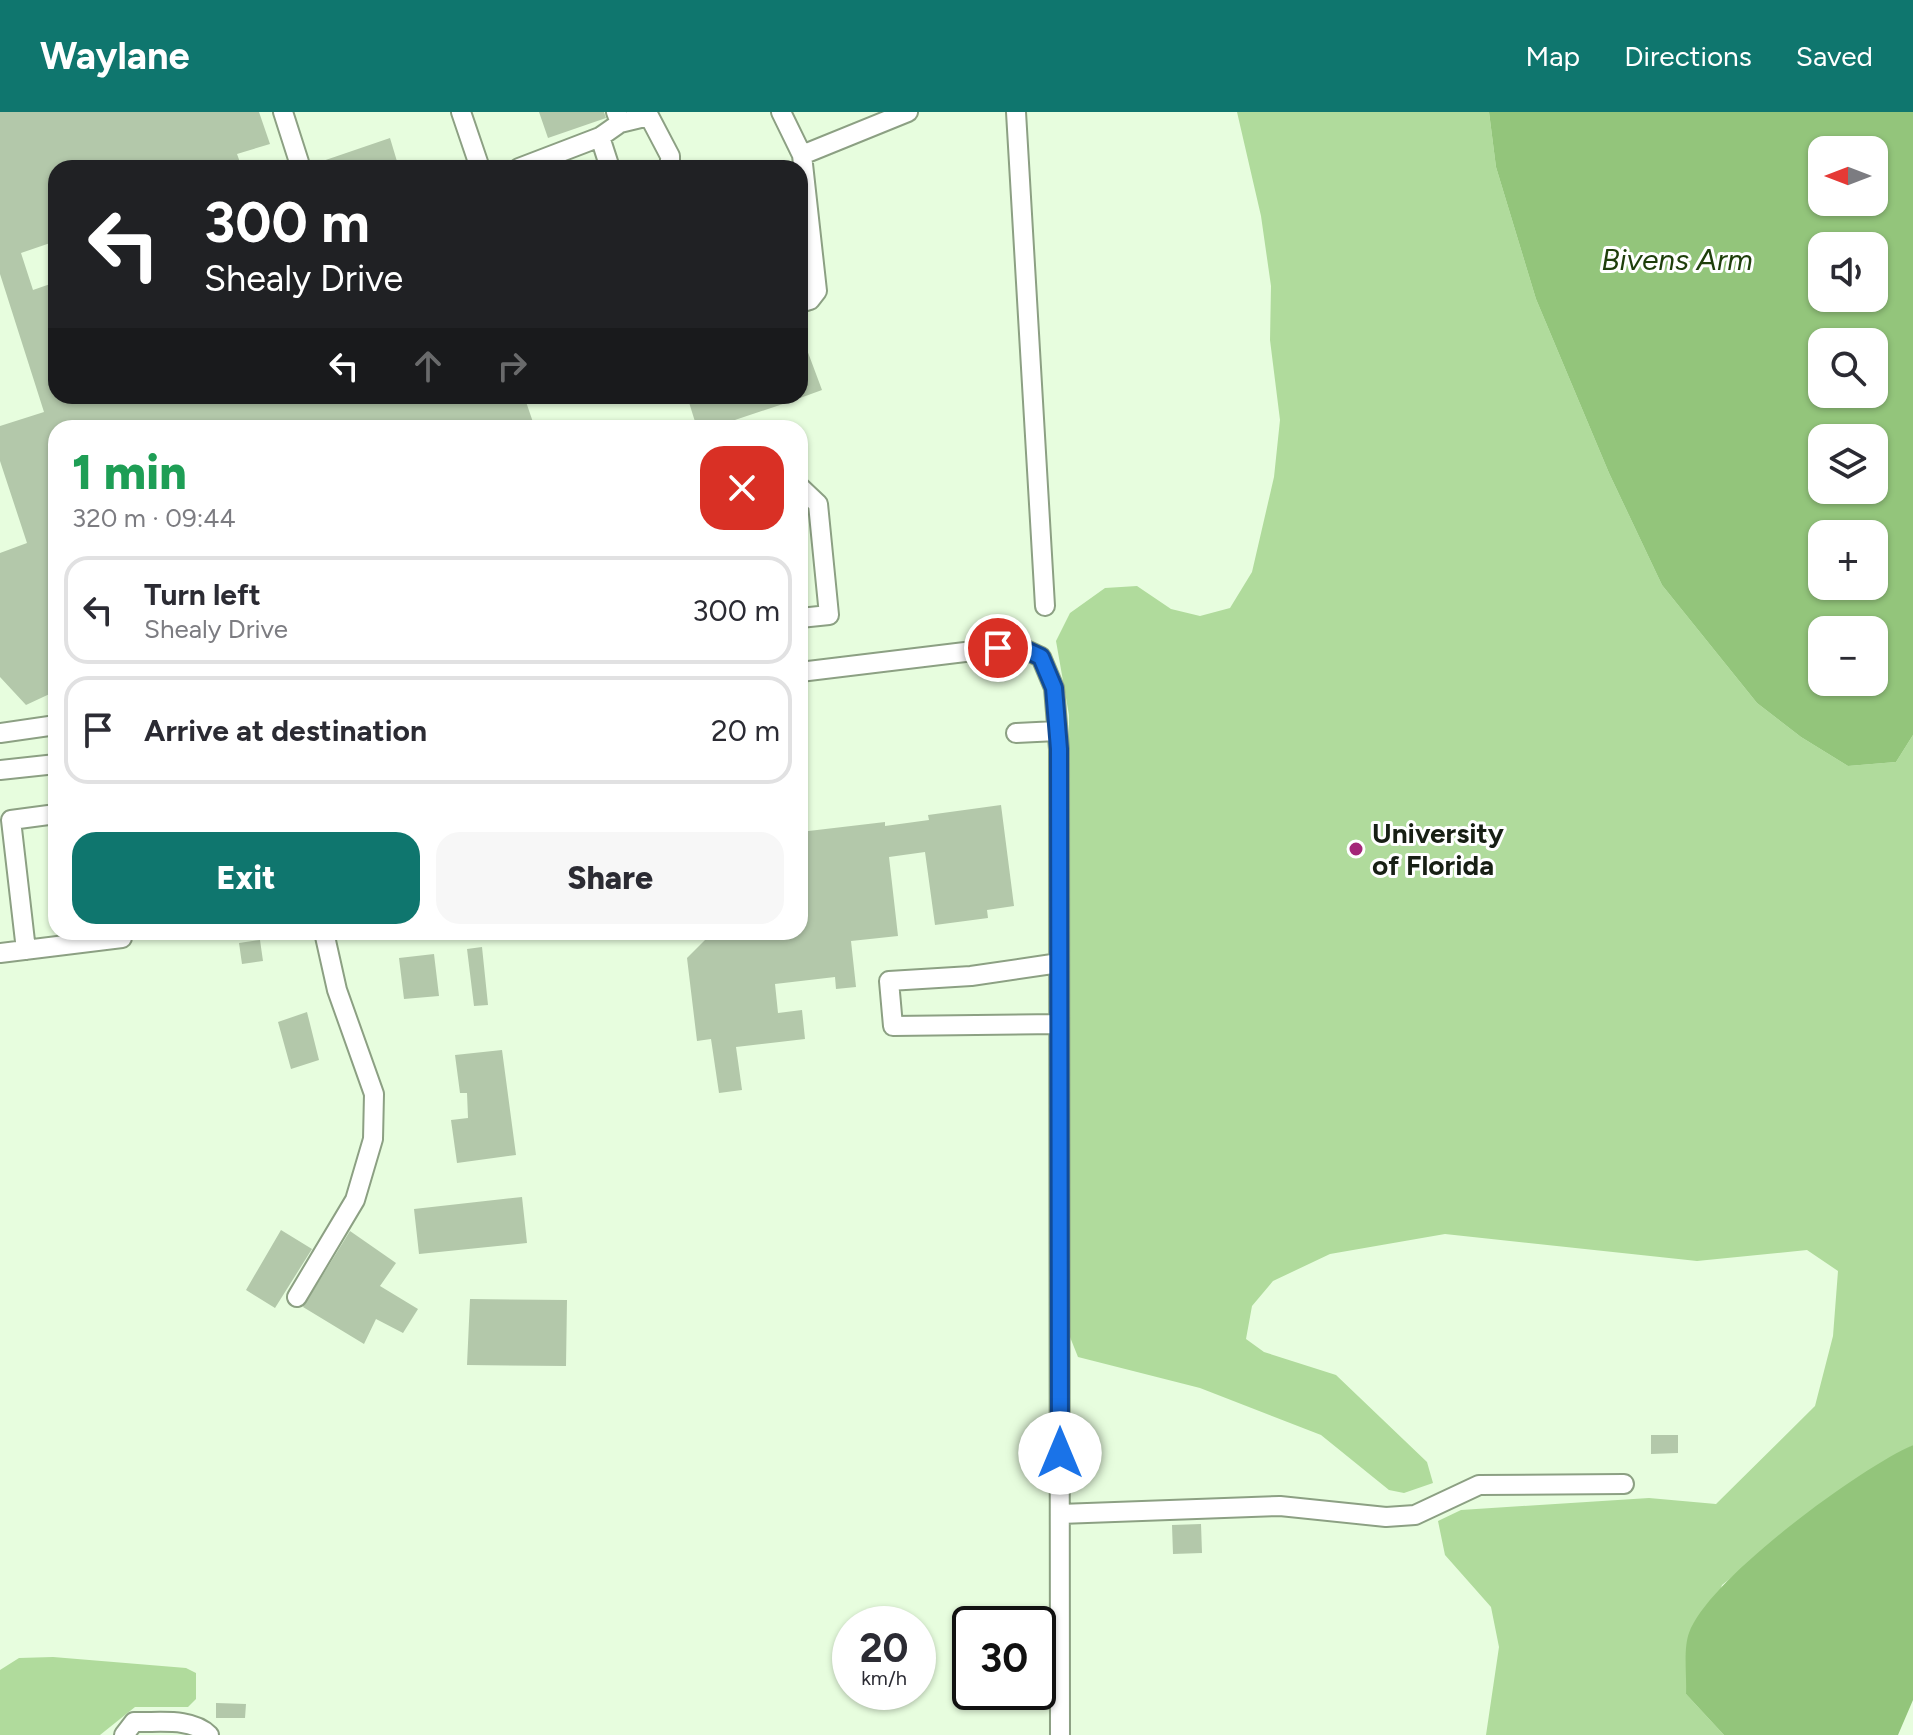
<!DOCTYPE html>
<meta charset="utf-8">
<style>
body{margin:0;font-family:Figtree,sans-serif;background:#f7f7f7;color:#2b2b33;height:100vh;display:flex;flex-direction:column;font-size:30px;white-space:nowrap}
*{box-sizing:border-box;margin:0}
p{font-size:26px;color:#7c7c81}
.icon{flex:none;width:44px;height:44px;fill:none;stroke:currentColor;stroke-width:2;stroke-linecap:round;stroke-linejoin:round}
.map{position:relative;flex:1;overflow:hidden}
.side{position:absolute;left:48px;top:308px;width:760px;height:520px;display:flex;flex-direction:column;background:#fff;border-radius:24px;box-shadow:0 2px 6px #0004}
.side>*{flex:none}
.top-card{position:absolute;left:48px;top:48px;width:760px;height:244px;border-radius:24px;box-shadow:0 2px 6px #0004;background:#202124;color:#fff;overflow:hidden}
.needle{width:52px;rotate:270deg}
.tools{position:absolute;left:1808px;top:24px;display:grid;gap:16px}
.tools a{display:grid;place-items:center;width:80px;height:80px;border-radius:16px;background:#fff;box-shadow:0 2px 6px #0004;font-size:40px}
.speed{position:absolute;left:832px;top:1494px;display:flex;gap:16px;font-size:40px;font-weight:700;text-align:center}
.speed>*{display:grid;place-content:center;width:104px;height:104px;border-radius:50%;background:#fff;box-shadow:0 2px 6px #0004;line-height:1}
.speed small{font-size:20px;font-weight:400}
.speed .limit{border:4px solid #111;border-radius:12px;background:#fff;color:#111}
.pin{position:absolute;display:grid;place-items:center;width:68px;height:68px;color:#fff;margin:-34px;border:4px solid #fff;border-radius:50%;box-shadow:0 2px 8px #0007}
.me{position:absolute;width:88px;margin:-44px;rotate:0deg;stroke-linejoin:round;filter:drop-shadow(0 0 6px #0008)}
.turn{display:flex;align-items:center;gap:28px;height:168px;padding:0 24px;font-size:36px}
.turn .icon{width:104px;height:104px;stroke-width:2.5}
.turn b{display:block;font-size:56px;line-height:68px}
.lanes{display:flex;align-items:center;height:76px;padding:0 24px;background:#0003;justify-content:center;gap:40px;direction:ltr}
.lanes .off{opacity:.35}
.round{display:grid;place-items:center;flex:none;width:84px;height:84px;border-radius:24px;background:#f7f7f7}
.head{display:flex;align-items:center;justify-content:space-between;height:136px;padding:0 24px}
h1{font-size:48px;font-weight:800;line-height:60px;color:#1e9e55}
.action{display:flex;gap:16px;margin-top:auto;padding:16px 24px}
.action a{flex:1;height:92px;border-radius:24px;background:#0f766e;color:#fff;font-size:32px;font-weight:800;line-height:92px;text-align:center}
.action a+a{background:#f7f7f7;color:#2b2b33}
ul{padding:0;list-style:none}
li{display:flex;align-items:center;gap:24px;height:108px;margin:0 16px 12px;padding:0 8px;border:4px solid #e1e1e2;border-radius:24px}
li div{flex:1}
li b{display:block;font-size:30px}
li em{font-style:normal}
header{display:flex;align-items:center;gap:48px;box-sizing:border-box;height:112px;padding:0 40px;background:#0f766e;color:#fff}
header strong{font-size:38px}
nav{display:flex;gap:44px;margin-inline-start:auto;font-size:28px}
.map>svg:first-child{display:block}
.green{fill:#b0db9c}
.water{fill:#93c57b;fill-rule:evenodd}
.building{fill:#b3c8aa}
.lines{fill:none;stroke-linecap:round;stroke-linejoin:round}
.minor-casing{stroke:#8ca083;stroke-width:22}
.minor{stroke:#fff;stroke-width:18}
.route-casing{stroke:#114b97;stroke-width:20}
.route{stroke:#1a73e8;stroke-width:14}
.poi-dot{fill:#a42678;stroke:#fff;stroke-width:3}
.labels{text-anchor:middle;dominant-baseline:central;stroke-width:6;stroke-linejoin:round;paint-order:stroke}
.poi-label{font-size:28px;font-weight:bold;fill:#171f14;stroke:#fff;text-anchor:start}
.water-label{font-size:30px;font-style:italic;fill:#1e3e0a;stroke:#fff}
</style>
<header>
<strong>Waylane</strong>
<nav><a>Map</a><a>Directions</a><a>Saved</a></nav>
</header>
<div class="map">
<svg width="1913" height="1623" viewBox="0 0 1913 1623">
<rect width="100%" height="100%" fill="#e7fdde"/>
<path class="green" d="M1237 0H1489L1496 55 1536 187 1609 361 1662 473 1757 591 1801 625 1848 654 1896 650 1913 623V1333L1840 1379 1722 1473 1686 1582 1724 1623H1486L1499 1535 1491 1495 1445 1443 1438 1409 1461 1398 1649 1386 1716 1392 1815 1294 1833 1224 1838 1159 1807 1138 1697 1149 1445 1122 1330 1142 1273 1169 1252 1194 1246 1227 1264 1240 1336 1263 1427 1350 1433 1371 1404 1381 1389 1378 1321 1323 1200 1276 1078 1245 1070 1225 1069 603 1056 529 1070 501 1105 476 1137 474 1171 497 1200 504 1230 496 1252 460 1274 365 1280 308 1270 228 1271 174 1261 104Z
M53 1545 186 1556 196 1561V1587L188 1595H135L100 1623H0V1558L19 1546Z"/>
<path class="water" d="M1489 0H1913V623L1896 650 1848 654 1801 625 1757 591 1662 473 1609 361 1536 187 1496 55ZM1822 38H1874V90H1822ZM1822 134H1874V186H1822ZM1822 230H1874V282H1822ZM1822 326H1874V378H1822ZM1822 422H1874V474H1822ZM1822 518H1874V570H1822Z
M1913 1333V1588L1898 1623H1724L1686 1582C1687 1565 1683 1537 1689 1521 1708 1467 1860 1356 1913 1333Z"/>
<path class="building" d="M0 0H259L270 32 237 42 241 53 232 56H56V129L21 141 33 178 56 170V284H524L535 316H56V579L26 593 0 565V441L27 431 0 349V314L44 300 0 162Z
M539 0H604L606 6 548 26Z
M390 26 399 56H310L311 53Z
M800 219 822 278 800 286Z
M687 284H798V287L711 316H697Z
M1001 693 1014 794 987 798 988 806 935 813 925 740 889 745 898 824 851 829 856 875 836 877 835 865 775 872 778 901 802 898 805 927 736 935 742 978 719 981 711 927 697 929 687 846 709 824 800 820V720L885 710V714L929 708 928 703Z
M260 828 263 849 242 852 239 831Z
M482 835 488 893 474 894 467 837Z
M434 842 439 884 404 887 399 846Z
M307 900 319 948 291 957 278 910Z
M502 938 516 1043 457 1051 451 1008 468 1006 467 981H460L455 943Z
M522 1085 527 1131 419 1142 414 1097Z
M281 1118 312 1137 275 1196 246 1178Z
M350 1119 396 1151 380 1174 418 1197 403 1221 376 1207 364 1232 303 1195Z
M470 1187 567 1188 566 1254 467 1253Z
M1651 1323H1678V1341L1651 1342Z
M1201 1412 1202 1441 1173 1442 1172 1413Z
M216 1591 246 1592 245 1606H216Z"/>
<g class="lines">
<g class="minor-casing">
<path id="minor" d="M283 0 299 50 297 56
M461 0 480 56
M781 0 802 43 908 0
M1016 0 1045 494
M620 11 649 4 670 44V56
M600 25 610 56
M519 56 600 25 620 11 616 0
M800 191 810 188 817 179 802 43
M800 375 818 392 829 503 800 506
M800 560 998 536 1026 538 1041 545 1054 576 1059 637 1060 1623
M0 621 56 613
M1016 621 1057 619
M0 658 56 652
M26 838 11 708 56 702
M0 841 122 826V820
M1059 851 971 864 889 869 893 914 1059 912
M297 1185 355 1088 373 1027 374 982 337 878 324 820
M1060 1402 1280 1394 1386 1405 1415 1403 1479 1373 1624 1372
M124 1623 134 1610C158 1611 191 1605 209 1623"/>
</g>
<use href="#minor" class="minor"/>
</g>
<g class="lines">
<g class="route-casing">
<path id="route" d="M998 536 1026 538 1041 545 1054 576 1059 637 1060 1341"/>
</g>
<use href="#route" class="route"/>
</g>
<circle class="poi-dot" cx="1356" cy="737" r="8"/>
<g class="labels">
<g class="poi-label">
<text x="1372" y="721">University<tspan x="1372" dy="32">of Florida</tspan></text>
</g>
<g class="water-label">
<text x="1677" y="147">Bivens Arm</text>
</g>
</g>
</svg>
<div class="tools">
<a><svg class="needle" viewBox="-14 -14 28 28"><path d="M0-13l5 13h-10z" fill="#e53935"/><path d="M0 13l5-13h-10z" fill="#7c7c81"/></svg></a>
<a><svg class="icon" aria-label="sound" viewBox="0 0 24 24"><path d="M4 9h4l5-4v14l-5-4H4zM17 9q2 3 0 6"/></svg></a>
<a><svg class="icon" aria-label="search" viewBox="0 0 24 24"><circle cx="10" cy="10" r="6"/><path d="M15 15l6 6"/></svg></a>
<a><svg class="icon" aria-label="layers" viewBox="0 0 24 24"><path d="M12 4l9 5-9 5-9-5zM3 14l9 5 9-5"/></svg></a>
<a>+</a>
<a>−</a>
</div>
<div class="speed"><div>20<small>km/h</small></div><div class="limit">30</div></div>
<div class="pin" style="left:998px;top:536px;background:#d93025"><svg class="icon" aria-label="arrive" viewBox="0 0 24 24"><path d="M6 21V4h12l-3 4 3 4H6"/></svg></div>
<svg class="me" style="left:1060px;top:1341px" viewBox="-20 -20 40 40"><circle r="19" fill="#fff"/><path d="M0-13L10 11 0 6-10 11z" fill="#1a73e8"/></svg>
<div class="top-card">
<div class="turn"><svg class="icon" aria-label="left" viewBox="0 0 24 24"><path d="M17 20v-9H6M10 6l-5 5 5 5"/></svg><div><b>300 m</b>Shealy Drive</div></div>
<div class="lanes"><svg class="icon" aria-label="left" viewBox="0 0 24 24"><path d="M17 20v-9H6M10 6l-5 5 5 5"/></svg><svg class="icon off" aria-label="ahead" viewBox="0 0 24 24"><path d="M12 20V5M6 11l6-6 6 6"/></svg><svg class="icon off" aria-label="right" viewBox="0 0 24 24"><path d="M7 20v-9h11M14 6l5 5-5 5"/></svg></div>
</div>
<section class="side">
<div class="head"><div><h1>1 min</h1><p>320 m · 09:44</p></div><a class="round" style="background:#d93025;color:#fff"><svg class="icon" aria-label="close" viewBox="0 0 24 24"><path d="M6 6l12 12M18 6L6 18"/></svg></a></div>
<ul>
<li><svg class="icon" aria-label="left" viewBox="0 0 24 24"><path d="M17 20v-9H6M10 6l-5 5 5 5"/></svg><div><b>Turn left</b><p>Shealy Drive</p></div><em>300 m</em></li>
<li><svg class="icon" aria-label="arrive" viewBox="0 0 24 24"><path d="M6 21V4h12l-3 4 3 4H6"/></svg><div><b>Arrive at destination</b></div><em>20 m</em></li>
</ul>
<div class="action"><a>Exit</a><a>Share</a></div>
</section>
</div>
